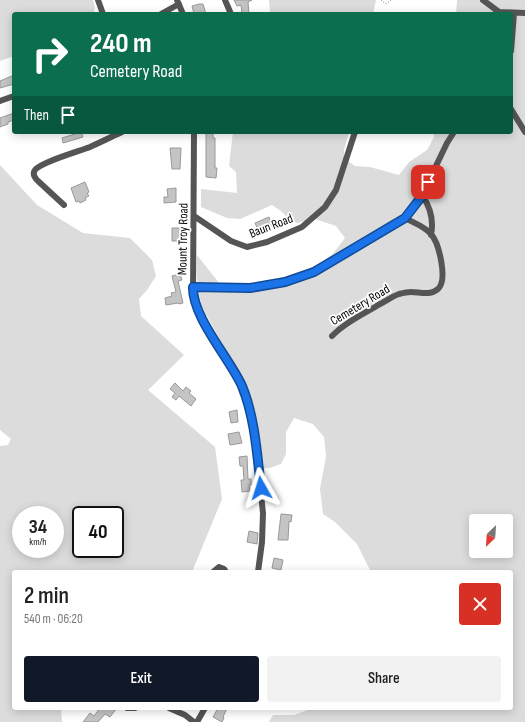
<!DOCTYPE html>
<meta charset="utf-8">
<style>
body{margin:0;font-family:"Sofia Sans Condensed",sans-serif;background:#f2f2f2;color:#222;height:100vh;display:flex;flex-direction:column;font-size:15px;white-space:nowrap}
*{box-sizing:border-box;margin:0}
p{font-size:13px;color:#767676}
.icon{flex:none;width:22px;height:22px;fill:none;stroke:currentColor;stroke-width:2;stroke-linecap:round;stroke-linejoin:round}
.map{position:relative;flex:1;overflow:hidden}
.details{position:absolute;left:12px;top:570px;width:501px;height:140px;display:flex;flex-direction:column;background:#fff;border-radius:4px;box-shadow:0 2px 10px #0003}
.details>*{flex:none}
.top-card{position:absolute;left:12px;top:12px;width:501px;height:122px;border-radius:4px;box-shadow:0 2px 10px #0003;background:#0b6e4f;color:#fff;overflow:hidden}
.needle{width:26px;rotate:205deg}
.fabs{position:absolute;left:469px;top:514px;display:grid;gap:8px}
.fabs a{display:grid;place-items:center;width:44px;height:44px;border-radius:4px;background:#fff;box-shadow:0 2px 10px #0003;font-size:20px}
.speed{position:absolute;left:12px;top:506px;display:flex;gap:8px;font-size:20px;font-weight:700;text-align:center}
.speed>*{display:grid;place-content:center;width:52px;height:52px;border-radius:50%;background:#fff;box-shadow:0 2px 10px #0003;line-height:1}
.speed small{font-size:10px;font-weight:400}
.speed .limit{border:2px solid #111;border-radius:6px;background:#fff;color:#111}
.pin{position:absolute;display:grid;place-items:center;width:34px;height:34px;color:#fff;margin:-17px;border-radius:8px;box-shadow:0 2px 6px #0006}
.me{position:absolute;width:44px;margin:-22px;rotate:354deg;stroke-linejoin:round;filter:drop-shadow(0 0 3px #0008)}
.turn{display:flex;align-items:center;gap:14px;height:84px;padding:0 12px;font-size:18px}
.turn .icon{width:52px;height:52px;stroke-width:2.5}
.turn b{display:block;font-size:28px;line-height:34px}
.then{display:flex;align-items:center;height:38px;padding:0 12px;background:#0003;gap:8px;font-size:15px}
.round{display:grid;place-items:center;flex:none;width:42px;height:42px;border-radius:4px;background:#f2f2f2}
.overview{display:flex;align-items:center;justify-content:space-between;height:68px;padding:0 12px}
h1{font-size:24px;font-weight:600;line-height:30px}
.button{display:flex;gap:8px;margin-top:auto;padding:8px 12px}
.button a{flex:1;height:46px;border-radius:4px;background:#111827;color:#fff;font-size:16px;font-weight:600;line-height:46px;text-align:center}
.button a+a{background:#f2f2f2;color:#222}
.map>svg:first-child{display:block}
.green{fill:#dcdcdc;fill-rule:evenodd}
.building{fill:#c4c4c4;stroke:#999}
.lines{fill:none;stroke-linecap:round;stroke-linejoin:round}
.path{stroke:#777;stroke-width:1;stroke-dasharray:1 2;stroke-linecap:butt}
.minor{stroke:#555;stroke-width:6}
.route-casing{stroke:#114b97;stroke-width:10}
.route{stroke:#1a73e8;stroke-width:7}
.labels{text-anchor:middle;dominant-baseline:central;stroke-width:3.5;stroke-linejoin:round;paint-order:stroke}
.street-label{font-size:13px;fill:#000;stroke:#fff}
</style>
<div class="map">
<svg width="525" height="722" viewBox="0 0 525 722">
<rect width="100%" height="100%" fill="#fff"/>
<path class="green" d="M0 0H93L95 8 93 14H14V56L0 61Z
M269 0H376L373 14H270Z
M457 0H525V722H269L273 715H294L313 708H511V572H371L357 544 335 522 323 514 320 489 326 456 324 437 313 424 294 418 286 432V454L281 464 270 468H264L259 433 254 410 246 387 203 309C197 291 196 274 197 255L220 284 241 285 285 279 321 263 332 255 345 238 336 226 315 219 297 223 290 220 281 211 272 205 240 219 227 218 201 207V189L237 193 236 172 229 166 233 132H349L344 150V158L355 166 370 167 399 175 409 162 427 150 434 137 433 132H511V14H456ZM476 521H506V551H476Z
M0 165 37 205 83 233 130 238 152 260 156 276 147 290 139 299 141 316 184 355 148 390 215 447 222 499 192 572H14V708H61L62 722H0V446L8 445 11 439 0 430ZM21 515H55V549H21ZM81 515H115V549H81Z"/>
<path class="building" d="M234 0H252L248 2 249 14H242L241 5 237 6Z
M199 4H203L206 14H194L192 6Z
M14 75V84L0 88V81Z
M14 113V120L8 122V124L0 127V118Z
M81 132 83 137 63 143 62 138Z
M206 132H213V138H215V168H217L216 178 206 177Z
M170 148H181L180 169H172Z
M85 182 89 192 87 193 89 196 85 198 86 200 80 203 79 201 76 202 71 188Z
M176 188V202L164 203V197H168L167 189Z
M269 217 272 226 259 232 255 223Z
M172 228H180V241H172Z
M180 274 182 280 178 281 183 303 179 304 178 303 166 305 165 298 172 296 171 293 176 292 172 276Z
M175 383 183 391 186 387 191 391 189 393 196 399 191 406 179 396 176 400 172 397 175 393 170 389Z
M237 410 238 422 231 423 229 412Z
M239 432 242 443 230 445 228 434Z
M247 456 248 479H251V485H249L250 491 242 492 241 480H244L243 466H240L239 457Z
M281 514 292 515 291 522 289 521 288 540H278Z
M249 531 258 533 257 544 247 542Z
M274 558 283 560 281 570 272 568Z
M100 708H117L110 717 105 714 98 722H83L90 713 94 716Z
M218 708H227L223 717 224 718 222 722 213 717Z"/>
<g class="lines">
<path class="path" d="M381 0 386 4 391 0"/>
<path class="minor" d="M98 0 103 14
M177 0 183 14
M225 0 231 14
M483 0 499 12
M161 14 179 4
M495 14 499 12 525 13
M511 51 514 13
M0 101 14 96
M511 109 525 132
M194 132 193 295 199 311 217 345 241 384 253 420 263 513 262 542 258 572
M422 195C431 208 434 220 431 235
M64 205 38 181C35 178 32 174 35 170 41 162 80 151 90 147 101 142 111 137 122 132
M194 216 231 241 247 247 267 242 302 227 325 207 336 190 355 132
M193 287 250 288 285 282 314 272 405 218 422 195 447 143 454 132
M332 336C345 322 364 314 380 304 386 301 393 296 399 294 403 293 408 292 411 292 420 292 430 296 438 289 448 280 439 243 431 234 424 226 414 223 405 218
M213 572 219 567 224 569 226 572
M127 708H135
M169 708 185 715 194 722
M197 722 205 708"/>
</g>
<g class="lines">
<g class="route-casing">
<path id="route" d="M261 488C257 454 255 418 242 386 230 359 192 317 193 287L250 288 285 282 314 272 405 218 422 196 428 182"/>
</g>
<use href="#route" class="route"/>
</g>
<g class="labels">
<g class="street-label">
<text transform="translate(271 226) rotate(-21)">Baun Road</text>
<text transform="translate(183 239) rotate(-89)">Mount Troy Road</text>
<text transform="translate(360 305) rotate(-31)">Cemetery Road</text>
</g>
</g>
</svg>
<div class="fabs">
<a><svg class="needle" viewBox="-14 -14 28 28"><path d="M0-13l5 13h-10z" fill="#e53935"/><path d="M0 13l5-13h-10z" fill="#767676"/></svg></a>
</div>
<div class="speed"><div>34<small>km/h</small></div><div class="limit">40</div></div>
<div class="pin" style="left:428px;top:182px;background:#d93025"><svg class="icon" aria-label="arrive" viewBox="0 0 24 24"><path d="M6 21V4h12l-3 4 3 4H6"/></svg></div>
<svg class="me" style="left:261px;top:488px" viewBox="-20 -20 40 40"><path d="M0-17L14 15 0 8-14 15z" fill="#1a73e8" stroke="#fff" stroke-width="4"/></svg>
<div class="top-card">
<div class="turn"><svg class="icon" aria-label="right" viewBox="0 0 24 24"><path d="M7 20v-9h11M14 6l5 5-5 5"/></svg><div><b>240 m</b>Cemetery Road</div></div>
<div class="then">Then<svg class="icon" aria-label="arrive" viewBox="0 0 24 24"><path d="M6 21V4h12l-3 4 3 4H6"/></svg></div>
</div>
<section class="details">
<div class="overview"><div><h1>2 min</h1><p>540 m · 06:20</p></div><a class="round" style="background:#d93025;color:#fff"><svg class="icon" aria-label="close" viewBox="0 0 24 24"><path d="M6 6l12 12M18 6L6 18"/></svg></a></div>
<div class="button"><a>Exit</a><a>Share</a></div>
</section>
</div>
